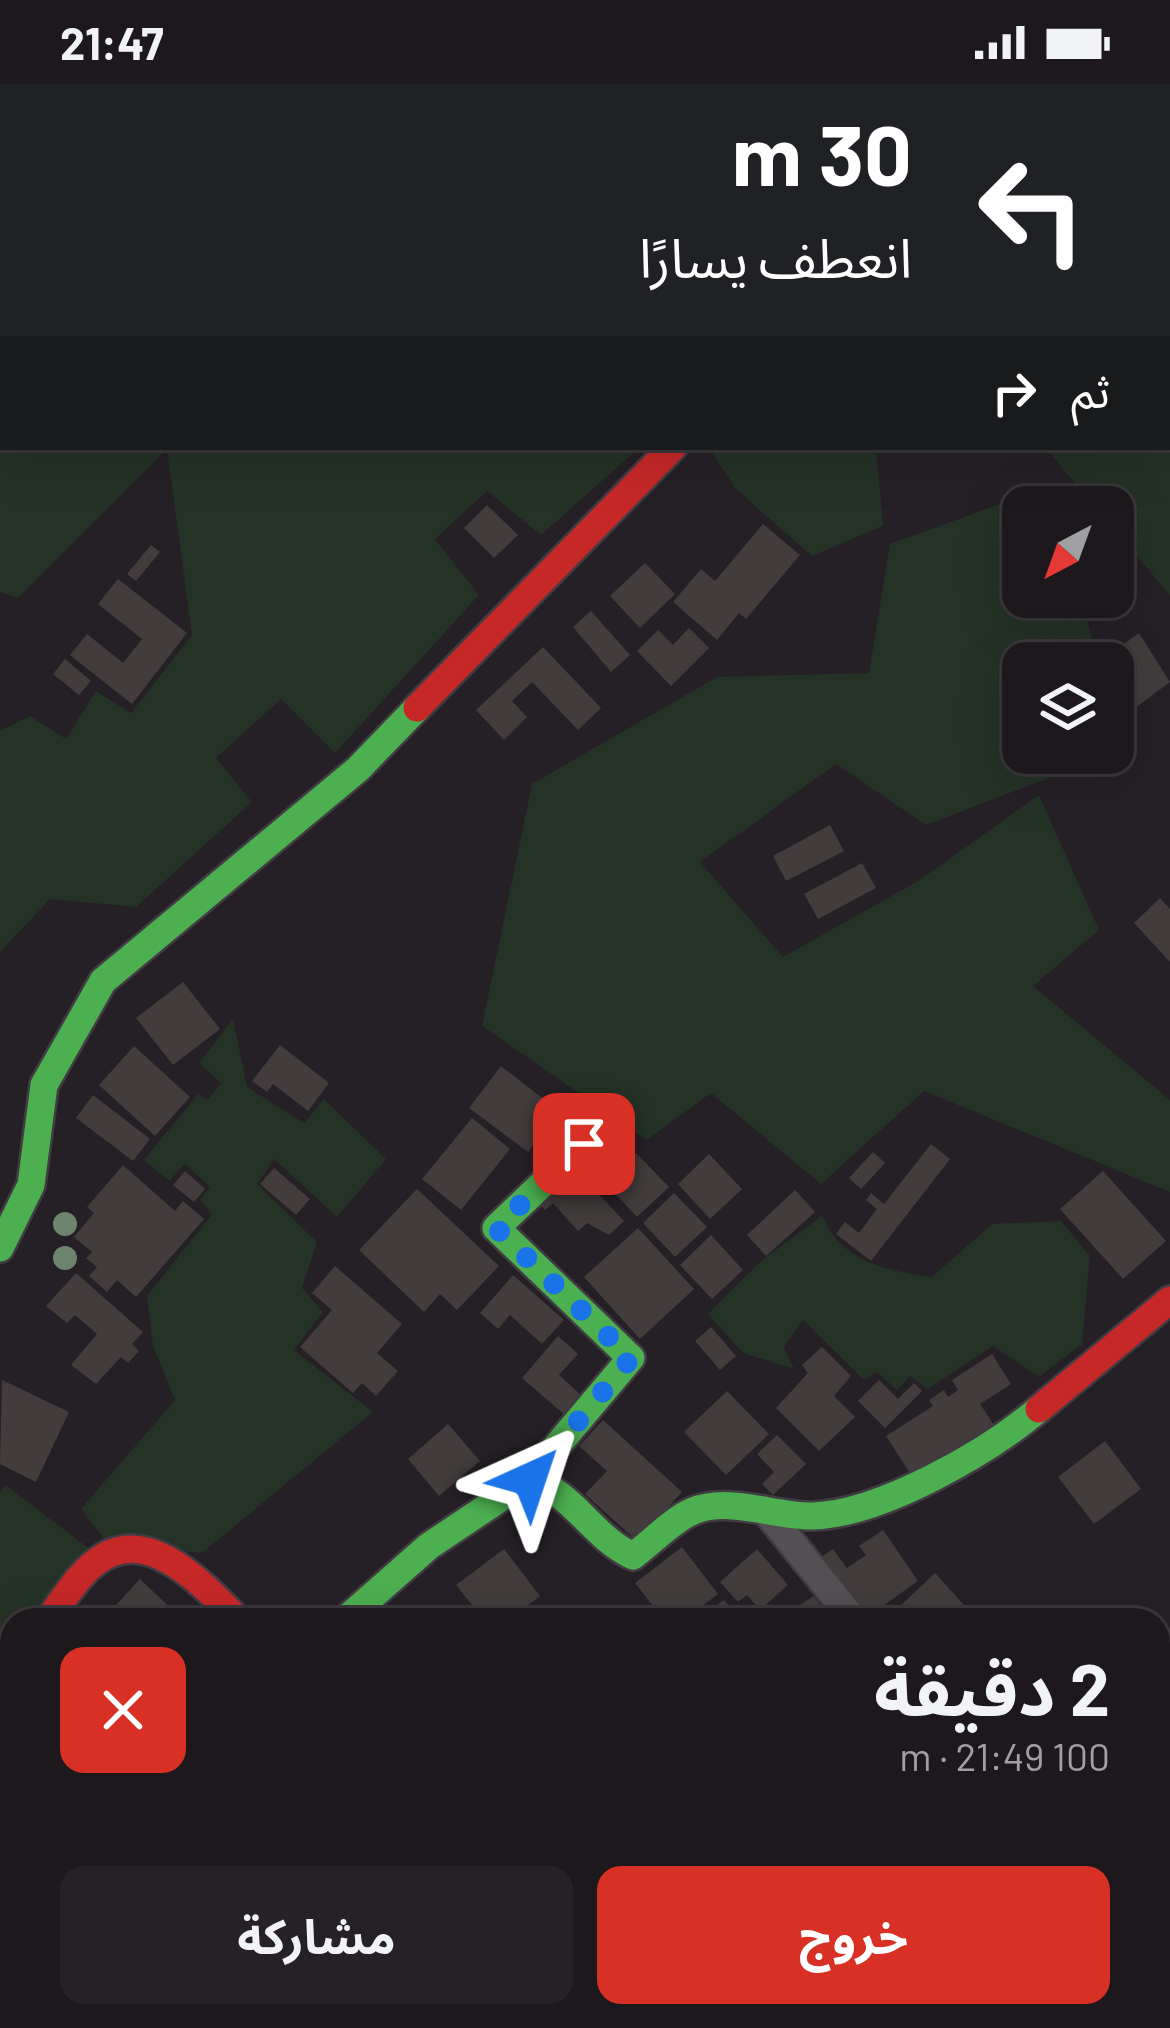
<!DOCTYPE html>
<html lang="ar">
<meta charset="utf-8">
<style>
body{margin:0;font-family:Barlow,"Noto Sans Arabic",sans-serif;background:#252125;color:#f1f3f6;direction:rtl;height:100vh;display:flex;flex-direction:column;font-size:45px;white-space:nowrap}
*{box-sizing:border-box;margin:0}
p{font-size:39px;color:#a0a0a3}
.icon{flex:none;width:66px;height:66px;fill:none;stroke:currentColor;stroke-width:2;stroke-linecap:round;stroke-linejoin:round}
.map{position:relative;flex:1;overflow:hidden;direction:ltr}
.details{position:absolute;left:0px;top:1524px;width:1170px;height:420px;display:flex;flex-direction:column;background:#1c181c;border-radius:36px 36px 0 0;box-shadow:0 12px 48px #0002,0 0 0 3px #3a373b;direction:rtl}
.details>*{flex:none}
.top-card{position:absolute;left:0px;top:0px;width:1170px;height:366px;box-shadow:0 12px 48px #0002,0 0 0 3px #3a373b;direction:rtl;background:#202124;color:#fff;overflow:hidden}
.needle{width:78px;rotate:221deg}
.fabs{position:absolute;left:1002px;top:402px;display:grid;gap:24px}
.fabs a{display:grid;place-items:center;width:132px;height:132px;border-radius:24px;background:#1c181c;box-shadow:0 12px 48px #0002,0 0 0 3px #3a373b;font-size:60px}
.pin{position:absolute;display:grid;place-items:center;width:102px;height:102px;color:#fff;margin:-51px;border-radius:24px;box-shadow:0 6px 18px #0006}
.me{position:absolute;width:132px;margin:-66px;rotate:42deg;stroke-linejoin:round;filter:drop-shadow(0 0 9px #0008)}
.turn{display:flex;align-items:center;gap:42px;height:252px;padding:0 60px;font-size:54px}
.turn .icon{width:156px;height:156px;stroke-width:2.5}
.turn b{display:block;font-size:84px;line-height:102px}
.then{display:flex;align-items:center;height:114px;padding:0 60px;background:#0003;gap:24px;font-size:45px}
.round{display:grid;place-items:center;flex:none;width:126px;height:126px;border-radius:24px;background:#252125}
.head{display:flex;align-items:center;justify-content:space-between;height:204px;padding:0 60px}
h1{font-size:72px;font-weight:700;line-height:90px}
.button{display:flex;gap:24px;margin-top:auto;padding:24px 60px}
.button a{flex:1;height:138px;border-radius:24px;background:#d93025;color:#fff;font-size:48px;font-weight:700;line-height:138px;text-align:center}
.button a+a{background:#252125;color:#f1f3f6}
.status{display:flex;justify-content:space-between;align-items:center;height:84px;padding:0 60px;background:#1c181c;direction:ltr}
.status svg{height:33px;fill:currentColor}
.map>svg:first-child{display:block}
.green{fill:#253226}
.building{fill:#423c3c}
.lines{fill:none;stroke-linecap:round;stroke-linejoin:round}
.street-casing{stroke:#413c42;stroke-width:32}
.fast-casing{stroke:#413c42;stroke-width:32}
.slow-casing{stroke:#413c42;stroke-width:32}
.jam-casing{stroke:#413c42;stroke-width:32}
.street{stroke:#535054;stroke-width:27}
.fast{stroke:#4caf50;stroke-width:27}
.slow{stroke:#ffc107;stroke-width:27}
.jam{stroke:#c62828;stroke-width:27}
.tree{fill:#6c836e}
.route{stroke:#1a73e8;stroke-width:21;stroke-dasharray:0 37.8}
</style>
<div class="status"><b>21:47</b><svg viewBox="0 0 49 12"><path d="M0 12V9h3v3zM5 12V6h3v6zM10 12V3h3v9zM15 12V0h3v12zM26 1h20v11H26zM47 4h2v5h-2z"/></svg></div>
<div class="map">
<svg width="1170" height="1944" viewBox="0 0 1170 1944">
<rect width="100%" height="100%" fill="#252026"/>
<path class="green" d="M0 0 118 3H3V363H640L541 451 487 407 435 455 479 511 335 669 281 615 216 674 252 718 136 823 50 815 0 868V647L30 632 66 655 96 607 131 629 192 551 167 365 18 514 0 508Z
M1170 176V511L1113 444V423H1095L1045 363H1167Z
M876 363 883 442 812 472 736 405 709 364Z
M1022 412 1031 423H1023V513H1082L1097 579H1023V669H1113V651L1117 668 926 741 836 680 700 778 783 873 918 797 1039 711 1099 846 1033 902 1170 1016V1108L924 1007 821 1100 711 1009 647 1056 482 942 532 700 717 593 869 589 890 460Z
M233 935 247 1003 304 1039 324 1015 386 1075 337 1133 274 1075 257 1100 317 1158 302 1204 323 1228 294 1266 373 1328 202 1469 108 1460 81 1425 175 1316 153 1262 147 1212 212 1130 200 1116 210 1103 185 1080 169 1097 144 1076 198 1010 207 1016 221 999 199 979Z
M822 1132C844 1179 884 1186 932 1193L992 1140 1061 1137 1090 1172 1082 1260 1039 1293 993 1262 928 1305 910 1292 897 1306 877 1288 864 1296 803 1236 784 1263 794 1285 743 1269 708 1230 762 1176Z
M5 1401 95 1469 35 1536H12V1562L0 1576V1408Z
M1170 1580V1944H637L639 1932H788L793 1938 802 1932H1158V1594Z"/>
<path class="building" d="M487 421 518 451 494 474 464 444Z
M763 440 800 471 746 535 739 529 717 556 673 518 701 485 715 497Z
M151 461 160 468 136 497 127 490Z
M645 479 675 510 640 544 610 512Z
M118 495 187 549 132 620 70 571 87 550 123 579 142 555 98 520Z
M591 527 630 571 611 588 573 543Z
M689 544 709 564 671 602 637 567 658 546 673 561Z
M1139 549 1170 598 1135 624 1113 595V579H1098Z
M543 563 601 624 578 646 532 598 512 617 527 633 504 656 476 626Z
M65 575 91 597 79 611 53 590Z
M830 741 844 767 786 797 773 772Z
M862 779 876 804 818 835 804 810Z
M1160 814 1170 825V878L1134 839Z
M183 898 220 945 173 981 136 934Z
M280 961 329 999 308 1027 273 1000 267 1008 252 997Z
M134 962 190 1013 155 1052 99 1001Z
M501 982 559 1027 528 1068 469 1024Z
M93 1011 150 1055 133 1077 76 1034Z
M472 1034 510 1065 461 1126 422 1095Z
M931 1060 950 1075 871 1177 836 1150 845 1138 859 1149 877 1125 866 1116 871 1109 884 1120Z
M873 1068 885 1079 861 1105 849 1094Z
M636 1069 669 1103 637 1133 605 1099Z
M709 1070 742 1105 710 1135 678 1100Z
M123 1081 175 1127 183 1117 204 1135 136 1213 117 1196 107 1208 89 1192 97 1183 86 1174 92 1168 74 1153 94 1129 87 1123Z
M274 1084 310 1115 296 1131 260 1100Z
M574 1084 624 1137 609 1151 587 1139 578 1147 553 1119 545 1126 538 1118Z
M185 1087 205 1105 194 1118 173 1101Z
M1103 1087 1166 1157 1123 1195 1060 1125Z
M417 1105 499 1182 457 1226 440 1210 424 1228 359 1166Z
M795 1106 815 1128 766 1172 747 1151Z
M674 1109 707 1143 675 1173 643 1139Z
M638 1144 694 1205 640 1255 584 1193Z
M711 1151 743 1186 712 1215 680 1181Z
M335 1182 402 1240 377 1269 398 1287 376 1312 362 1299 353 1309 300 1263 332 1226 312 1209Z
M76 1189 143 1248 132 1260 139 1267 128 1279 121 1273 96 1300 71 1281 97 1250 75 1231 67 1239 46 1222Z
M513 1191 564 1236 542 1260 510 1231 498 1245 480 1229Z
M711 1243 736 1272 720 1286 695 1257Z
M558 1252 578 1270 559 1291 583 1313 566 1332 522 1294Z
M822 1263 851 1292 834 1312 855 1333 819 1367 776 1324 808 1289 802 1281Z
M992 1270 1011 1300 980 1320 996 1344 915 1397 886 1352 933 1322 929 1316 944 1306 948 1313 958 1306 952 1296Z
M2 1296 69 1328 36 1398 0 1380Z
M879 1296 898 1315 914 1299 922 1307 885 1344 858 1317Z
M727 1307 769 1350 726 1391 684 1348Z
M603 1336 682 1408 637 1457 585 1410 607 1387 579 1362Z
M448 1340 480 1377 439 1412 408 1375Z
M777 1351 806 1380 773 1411 762 1400 774 1388 757 1370Z
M1105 1357 1141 1405 1094 1440 1058 1393Z
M883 1446 918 1497 863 1536 813 1479 833 1465 847 1484 866 1471 859 1462Z
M682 1463 718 1510 684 1536H664L635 1499Z
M504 1465 540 1512 509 1536H484L456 1501Z
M757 1465 788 1501 760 1526 747 1511 738 1518 720 1498Z
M935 1489 976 1534 973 1536H909L898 1524Z
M140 1495 179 1532 102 1536Z
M814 1512 828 1533 823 1536H776Z
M724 1516 740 1536H697Z
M12 1685V1766L3 1775 0 1698Z
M226 1932H298L287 1944H239Z"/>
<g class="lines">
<g class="street-casing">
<path id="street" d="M1167 46 1170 45
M769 1431 854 1536
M468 1932 475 1944"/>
</g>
<g class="fast-casing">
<path id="fast" d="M0 1164 31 1101 44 1001 103 897 358 685 417 624
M529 1395 631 1274 496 1144 584 1060
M345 1536 429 1462 529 1395C573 1408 592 1453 633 1472 651 1459 672 1436 693 1427 730 1412 776 1433 813 1432 881 1430 988 1368 1039 1325"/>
</g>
<g class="slow-casing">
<path id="slow" d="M0 1590 12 1577
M0 1890 12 1900
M44 1932 56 1944"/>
</g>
<g class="jam-casing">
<path id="jam" d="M417 624 673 363
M1039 1325 1170 1216
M48 1536C63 1517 76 1493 96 1478 148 1438 204 1502 238 1536"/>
</g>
<use href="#street" class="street"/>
<use href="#fast" class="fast"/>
<use href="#slow" class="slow"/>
<use href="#jam" class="jam"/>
</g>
<g class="tree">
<circle cx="65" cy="1140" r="12"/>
<circle cx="65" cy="1174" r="12"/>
</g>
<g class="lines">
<path class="route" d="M530 1395 631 1274 496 1144 584 1060"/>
</g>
</svg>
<div class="fabs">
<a><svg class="needle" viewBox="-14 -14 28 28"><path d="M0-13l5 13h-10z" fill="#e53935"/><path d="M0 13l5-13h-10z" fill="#a0a0a3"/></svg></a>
<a><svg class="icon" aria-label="layers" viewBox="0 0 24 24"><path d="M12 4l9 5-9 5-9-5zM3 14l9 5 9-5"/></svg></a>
</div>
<div class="pin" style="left:584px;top:1060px;background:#d93025"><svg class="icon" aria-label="arrive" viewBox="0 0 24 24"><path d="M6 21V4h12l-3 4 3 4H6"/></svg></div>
<svg class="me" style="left:530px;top:1395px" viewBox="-20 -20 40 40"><path d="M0-17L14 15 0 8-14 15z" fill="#1a73e8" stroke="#fff" stroke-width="4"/></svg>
<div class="top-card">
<div class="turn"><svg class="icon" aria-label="left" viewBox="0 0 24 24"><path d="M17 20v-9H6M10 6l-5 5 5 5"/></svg><div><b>30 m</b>انعطف يسارًا</div></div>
<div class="then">ثم<svg class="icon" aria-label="right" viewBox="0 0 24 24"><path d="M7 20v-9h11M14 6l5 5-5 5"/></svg></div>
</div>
<section class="details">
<div class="head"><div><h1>2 دقيقة</h1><p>100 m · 21:49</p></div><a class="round" style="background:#d93025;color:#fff"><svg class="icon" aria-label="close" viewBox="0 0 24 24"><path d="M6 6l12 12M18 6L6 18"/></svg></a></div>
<div class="button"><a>خروج</a><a>مشاركة</a></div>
</section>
</div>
